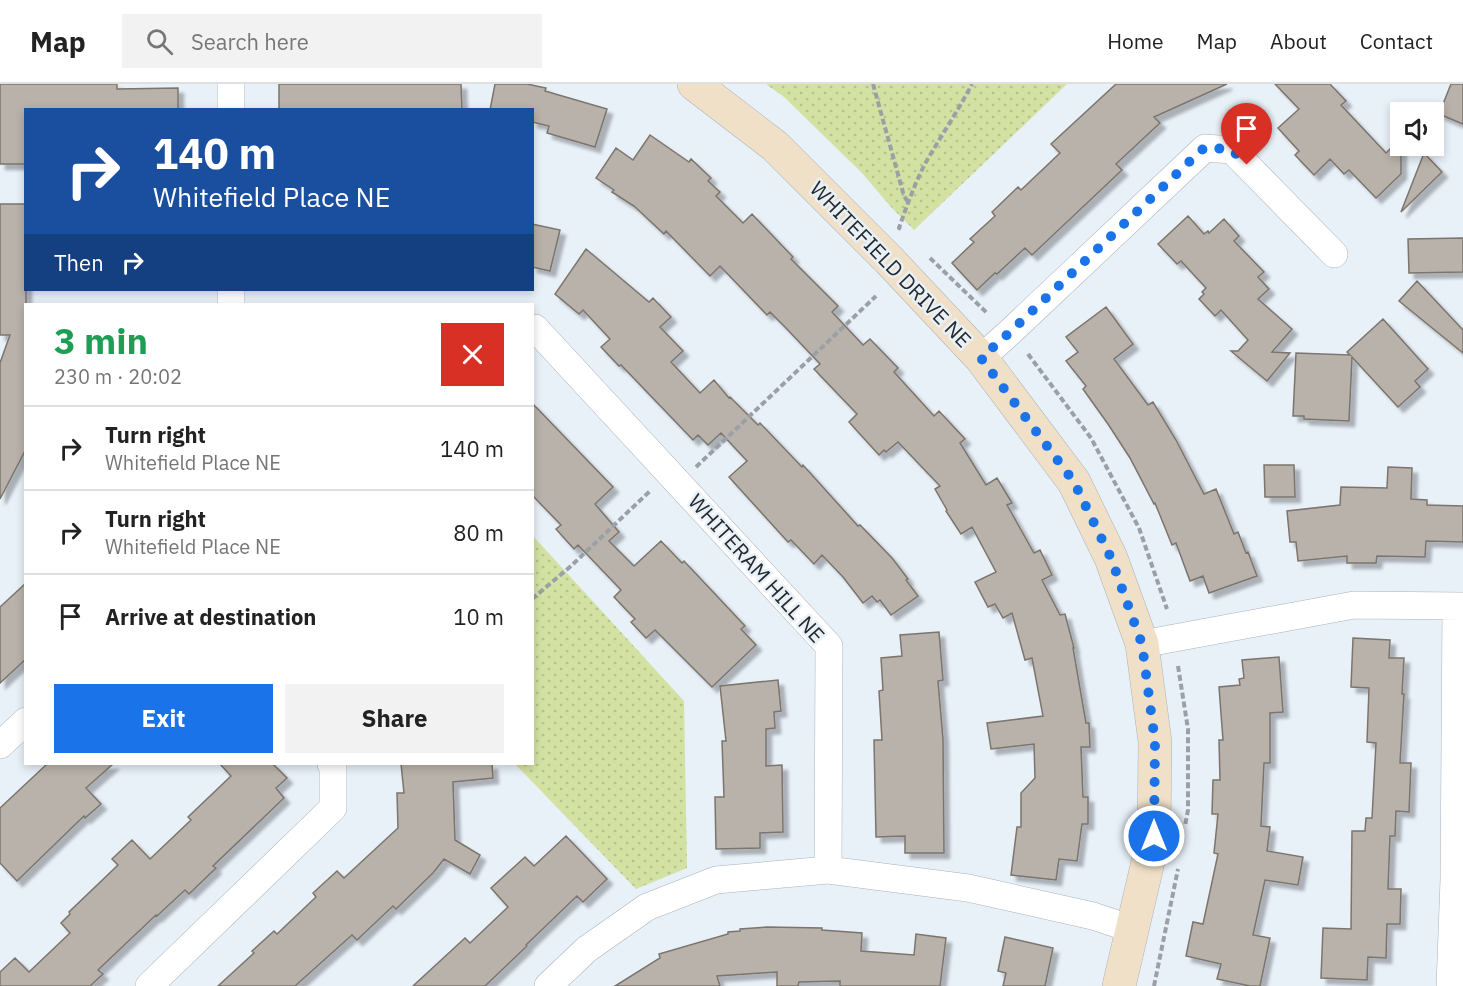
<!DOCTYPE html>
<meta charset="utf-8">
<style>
body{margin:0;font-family:"IBM Plex Sans",sans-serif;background:#f2f2f2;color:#222;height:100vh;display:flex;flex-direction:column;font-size:22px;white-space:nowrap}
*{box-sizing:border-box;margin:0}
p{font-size:20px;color:#767676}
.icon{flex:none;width:33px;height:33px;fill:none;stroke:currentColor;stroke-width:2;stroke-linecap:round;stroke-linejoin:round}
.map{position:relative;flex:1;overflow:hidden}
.drawer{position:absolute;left:24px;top:219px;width:510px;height:462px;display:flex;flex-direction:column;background:#fff;border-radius:0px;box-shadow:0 3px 9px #0003}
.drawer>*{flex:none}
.banner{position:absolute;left:24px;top:24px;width:510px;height:183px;border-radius:0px;box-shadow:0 3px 9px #0003;background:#1a4fa0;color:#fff;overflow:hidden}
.fabs{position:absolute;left:1390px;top:18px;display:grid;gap:12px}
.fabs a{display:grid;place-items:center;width:54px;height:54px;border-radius:0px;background:#fff;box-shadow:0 3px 9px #0003;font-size:30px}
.pin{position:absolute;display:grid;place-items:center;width:51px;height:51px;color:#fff;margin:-62px -26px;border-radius:50% 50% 50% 0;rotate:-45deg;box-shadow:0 0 6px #0007}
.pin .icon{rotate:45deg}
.me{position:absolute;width:66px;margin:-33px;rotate:0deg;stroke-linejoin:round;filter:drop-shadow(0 0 4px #0008)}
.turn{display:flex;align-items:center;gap:21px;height:126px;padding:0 30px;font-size:27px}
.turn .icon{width:78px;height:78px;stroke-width:2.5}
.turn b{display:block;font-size:42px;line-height:51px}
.then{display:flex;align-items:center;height:57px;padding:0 30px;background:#0003;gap:12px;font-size:22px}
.round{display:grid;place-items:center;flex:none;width:63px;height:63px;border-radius:0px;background:#f2f2f2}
.head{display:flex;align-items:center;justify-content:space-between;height:102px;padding:0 30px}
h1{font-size:36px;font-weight:700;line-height:45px;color:#1e9e55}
.button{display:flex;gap:12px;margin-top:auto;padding:12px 30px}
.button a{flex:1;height:69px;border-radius:0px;background:#1a73e8;color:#fff;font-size:24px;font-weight:700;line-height:69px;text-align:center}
.button a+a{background:#f2f2f2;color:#222}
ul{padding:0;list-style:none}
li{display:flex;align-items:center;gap:18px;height:84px;padding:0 30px;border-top:2px solid #e0e0e0}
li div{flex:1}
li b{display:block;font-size:22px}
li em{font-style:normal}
header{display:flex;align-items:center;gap:36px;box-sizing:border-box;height:84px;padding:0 30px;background:#fff;border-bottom:2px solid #e0e0e0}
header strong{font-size:28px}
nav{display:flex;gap:33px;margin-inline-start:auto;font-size:21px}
.search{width:420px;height:54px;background:#f2f2f2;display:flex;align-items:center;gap:15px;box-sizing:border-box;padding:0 21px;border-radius:0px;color:#767676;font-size:22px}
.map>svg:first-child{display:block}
.park{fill:url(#park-dots)}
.building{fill:#b9b2aa;stroke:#7b756d;stroke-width:1.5;filter:url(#shadow)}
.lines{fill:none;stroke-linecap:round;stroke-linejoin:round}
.street-casing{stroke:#abb2ba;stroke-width:28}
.secondary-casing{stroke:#abb2ba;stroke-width:34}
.path{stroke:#9aa0a6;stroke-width:4;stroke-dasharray:6 3;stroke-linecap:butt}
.street{stroke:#fff;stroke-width:27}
.secondary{stroke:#f0e0c7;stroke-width:33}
.route{stroke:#1a73e8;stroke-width:10;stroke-dasharray:0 18}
.labels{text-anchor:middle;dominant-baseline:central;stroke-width:5;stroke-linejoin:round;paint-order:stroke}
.street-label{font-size:21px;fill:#26292c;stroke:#e8f0f8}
</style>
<header>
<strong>Map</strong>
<div class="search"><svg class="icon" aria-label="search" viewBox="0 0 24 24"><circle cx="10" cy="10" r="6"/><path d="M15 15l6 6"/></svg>Search here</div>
<nav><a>Home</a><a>Map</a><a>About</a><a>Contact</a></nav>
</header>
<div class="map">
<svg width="1463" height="902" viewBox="0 0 1463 902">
<defs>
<pattern id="park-dots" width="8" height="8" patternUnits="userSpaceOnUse" patternTransform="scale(1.5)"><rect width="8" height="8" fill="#d3e2a2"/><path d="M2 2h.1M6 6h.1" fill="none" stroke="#b5c28c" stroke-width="1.8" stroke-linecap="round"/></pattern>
<filter id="shadow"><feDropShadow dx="5.5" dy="5.5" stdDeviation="1.5" flood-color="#0004"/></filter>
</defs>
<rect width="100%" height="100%" fill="#e8f0f8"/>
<path class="park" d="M766 0H1067L914 146 891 123 862 89 784 13Z
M533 452 684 617 687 784 636 805 515 680H532Z"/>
<path class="building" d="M0 0H117V5L178 4V26H25L26 80H0Z
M279 0H461L462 26H279Z
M495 0H527L546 4 545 7 607 25 595 63 547 49 549 42 532 38V26H490Z
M1116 0H1227L1154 33 1160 39 1116 80 1122 86 1032 171 1025 164 997 190 995 189 977 206 952 179 974 158 970 155 995 132 992 128 1018 103 1021 106 1060 69 1051 60Z
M1275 0H1330L1346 17 1341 21 1386 69 1401 54V90L1376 114 1349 86 1344 90 1330 75 1314 91 1295 71 1299 67 1278 44 1299 25Z
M1451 0H1463V40L1439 30Z
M650 51 689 78 691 75 711 94 708 97 720 108 716 112 743 139 752 130 793 173 791 175 838 222 832 228 863 261 870 255 898 284 894 288 934 332 939 327 965 355 960 359 986 401 997 394 1012 419 1007 421 1034 469 1040 466 1052 491 1042 496 1060 531 1065 530 1074 564H1073L1086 639H1089L1090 663H1081L1083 713H1088V740H1082L1077 777 1059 775 1056 796 1011 791 1017 743H1021V709L1035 694 1034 660 991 665 987 639 1043 632 1032 574 1025 576 1012 529 1003 534 995 520 988 523 975 498 996 488 972 443 961 450 946 427 947 426 935 405 940 402 898 358 886 368 884 366 879 371 849 338 857 330 814 285 820 280 785 243 770 228 767 231 720 182 710 192 666 147 664 150 634 122 612 108 614 106 596 94 616 64 633 76Z
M1424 69 1442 88 1401 128Z
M0 120H26V365L0 415V279L10 251H0Z
M1188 132 1204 150 1208 147 1209 149 1224 135 1239 152 1234 157 1264 188 1258 193 1269 205 1258 215 1292 245 1272 268 1290 269 1267 297 1231 267H1238L1248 256 1221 226 1215 232 1199 215 1204 210 1202 208 1206 204 1181 177 1177 180 1158 160Z
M532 140 560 146 550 187 532 183Z
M1463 154V188L1409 189 1408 155Z
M586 165 649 218 653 214 671 233 660 243 683 267 671 278 700 309 714 296 729 314 730 313 758 341 760 339 802 383 803 381 858 442 860 441 892 474 908 495 906 496 918 512 891 531 880 516 877 518 872 512 863 519 843 493 822 471 814 480 791 456 788 458 729 393 747 377 721 349 708 361 698 351 693 356 621 281 619 282 601 263 610 255 583 226 579 230 555 210Z
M1417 197 1463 246V269L1399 217Z
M1106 223 1133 260 1114 275 1148 321 1153 318 1176 356 1204 410 1216 405 1234 450 1238 448 1246 469 1248 468 1257 492 1209 509 1203 492 1190 497 1176 459 1172 461 1155 419 1154 420 1130 374 1108 340 1083 305 1086 302 1066 277 1078 268 1066 253Z
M1383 235 1428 285 1415 297 1420 303 1398 323 1352 273 1349 337 1304 335V332H1293L1296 269 1350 271 1347 268Z
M532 319 613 403 595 420 619 448 609 457 634 482 661 457 682 479 684 477 745 542 741 545 756 561 712 603 655 546 646 554 631 538 635 535 614 513 621 506 578 461 574 465 556 445 561 441 532 411Z
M1264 381H1294L1295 413H1265Z
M1388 383 1412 384 1411 415 1427 416V421L1463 422V458L1426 457 1425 473 1377 472 1376 479H1347V472L1298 477 1296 458H1290L1287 427 1340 421 1341 403 1387 404Z
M26 499V575L0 599V523Z
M939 548 943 596 938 597 943 655 944 769H905V752L876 753 874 656H882L879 607 883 606 881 574 902 572 900 551Z
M1353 554 1390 556 1389 574H1404L1402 610H1404L1400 679H1411L1409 728 1396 727 1395 752H1390L1388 805H1401L1400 840H1387L1386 874 1368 873 1367 896 1321 894 1323 844 1351 845 1352 747H1365L1366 734H1372L1376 659 1367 658 1369 604 1351 603Z
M1279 573 1283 628 1270 629V679H1264L1261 742 1270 743 1267 767 1303 773 1298 801 1265 796 1253 851 1270 854 1260 902H1250L1217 895 1221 880 1186 872 1193 838 1203 840 1218 770 1214 769 1218 730H1212L1213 696H1220L1219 656H1223L1219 603 1240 601 1239 595 1244 594 1242 576Z
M778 596 781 627 774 628 775 644 766 645V682L782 681 783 748 760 749V764L716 765 715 713H724L722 657H726L720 602Z
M47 680H113L86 704 101 720 85 734 84 732 17 797 0 779V724Z
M220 680H273L287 694 276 704 284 714 213 782 216 784 189 810 185 806 157 832 156 831 98 886 103 890 90 902H0V888L15 874 29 888 70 849 61 839 70 830 69 828 118 781 112 775 132 756 150 775 191 736 188 733 231 692Z
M401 680H492L493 694 453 698 455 756 480 771 470 790 444 775 433 789 396 825 393 822 357 856 352 851 295 902H218L254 869 252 867 274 847 277 850 316 813 313 809 337 787 344 794 398 744 397 709H404Z
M566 752 607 795 583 818 577 812 526 861 527 862 485 902H413L465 854 470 859 508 823 491 804 525 773 534 782Z
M767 843 822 844V846L862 849 861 867 914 871 916 850 946 854 940 902H840V897L799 898 798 902H777V888L717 892 720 902H615L660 874 659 870 728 850V848L740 847V845Z
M1005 853 1053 864 1045 902H1003L1006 889 998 887Z"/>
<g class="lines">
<g class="street-casing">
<path id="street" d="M231 26V0
M231 220V206
M532 244H535L829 562 828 786
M981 274 1009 249 1205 64 1232 66 1334 170
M1456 522 1454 796 1463 797
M1142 560 1354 521 1463 522
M0 661 26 637
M149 902 333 724V681L331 680
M548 902 587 865 647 823 716 796 828 786 968 804 1093 832 1132 845
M1450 902 1454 796"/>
</g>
<g class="secondary-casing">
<path id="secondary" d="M694 0 775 62 889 176 981 274 1074 398 1111 474 1142 560 1155 658 1154 752 1119 902"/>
</g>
<path class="path" d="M873 0 904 112 908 118
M901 145 899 144C907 121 915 99 926 78 941 52 958 27 972 0
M930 174 987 229
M1028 270 1091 354 1139 444 1167 525
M696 383 876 212
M532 515 571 482 650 407
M1178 582 1188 645V726L1185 742
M1154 902 1178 785"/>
<use href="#street" class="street"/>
<use href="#secondary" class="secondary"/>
</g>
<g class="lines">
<path class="route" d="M1154 752 1155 658 1142 560 1134 538 1111 474 1074 398 981 274 1009 249 1205 63 1232 66 1247 81"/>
</g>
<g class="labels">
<g class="street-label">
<text transform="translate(891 180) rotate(46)">WHITEFIELD DRIVE NE</text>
<text transform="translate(757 484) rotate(48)">WHITERAM HILL NE</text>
</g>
</g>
</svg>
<div class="fabs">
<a><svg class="icon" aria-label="sound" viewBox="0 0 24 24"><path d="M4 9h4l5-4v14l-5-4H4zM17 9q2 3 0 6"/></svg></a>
</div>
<div class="pin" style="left:1247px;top:81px;background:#d93025"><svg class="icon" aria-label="arrive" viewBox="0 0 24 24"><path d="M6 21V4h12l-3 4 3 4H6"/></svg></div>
<svg class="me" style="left:1154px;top:752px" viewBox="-20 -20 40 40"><circle r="17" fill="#1a73e8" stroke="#fff" stroke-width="3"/><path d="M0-11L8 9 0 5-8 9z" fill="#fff"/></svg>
<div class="banner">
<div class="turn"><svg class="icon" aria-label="right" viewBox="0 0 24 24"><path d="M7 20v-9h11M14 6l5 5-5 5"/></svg><div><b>140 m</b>Whitefield Place NE</div></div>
<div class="then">Then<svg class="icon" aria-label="right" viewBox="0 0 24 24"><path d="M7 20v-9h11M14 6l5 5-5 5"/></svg></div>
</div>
<section class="drawer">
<div class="head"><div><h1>3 min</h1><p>230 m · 20:02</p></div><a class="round" style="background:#d93025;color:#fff"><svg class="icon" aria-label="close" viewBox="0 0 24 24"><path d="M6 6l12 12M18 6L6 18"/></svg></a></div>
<ul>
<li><svg class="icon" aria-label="right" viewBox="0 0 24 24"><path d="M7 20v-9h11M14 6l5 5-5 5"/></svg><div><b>Turn right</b><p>Whitefield Place NE</p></div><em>140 m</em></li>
<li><svg class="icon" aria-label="right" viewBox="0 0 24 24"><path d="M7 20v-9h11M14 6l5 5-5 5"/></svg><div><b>Turn right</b><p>Whitefield Place NE</p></div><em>80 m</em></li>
<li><svg class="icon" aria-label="arrive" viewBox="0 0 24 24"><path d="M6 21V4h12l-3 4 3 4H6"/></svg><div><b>Arrive at destination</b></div><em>10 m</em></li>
</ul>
<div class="button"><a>Exit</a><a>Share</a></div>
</section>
</div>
